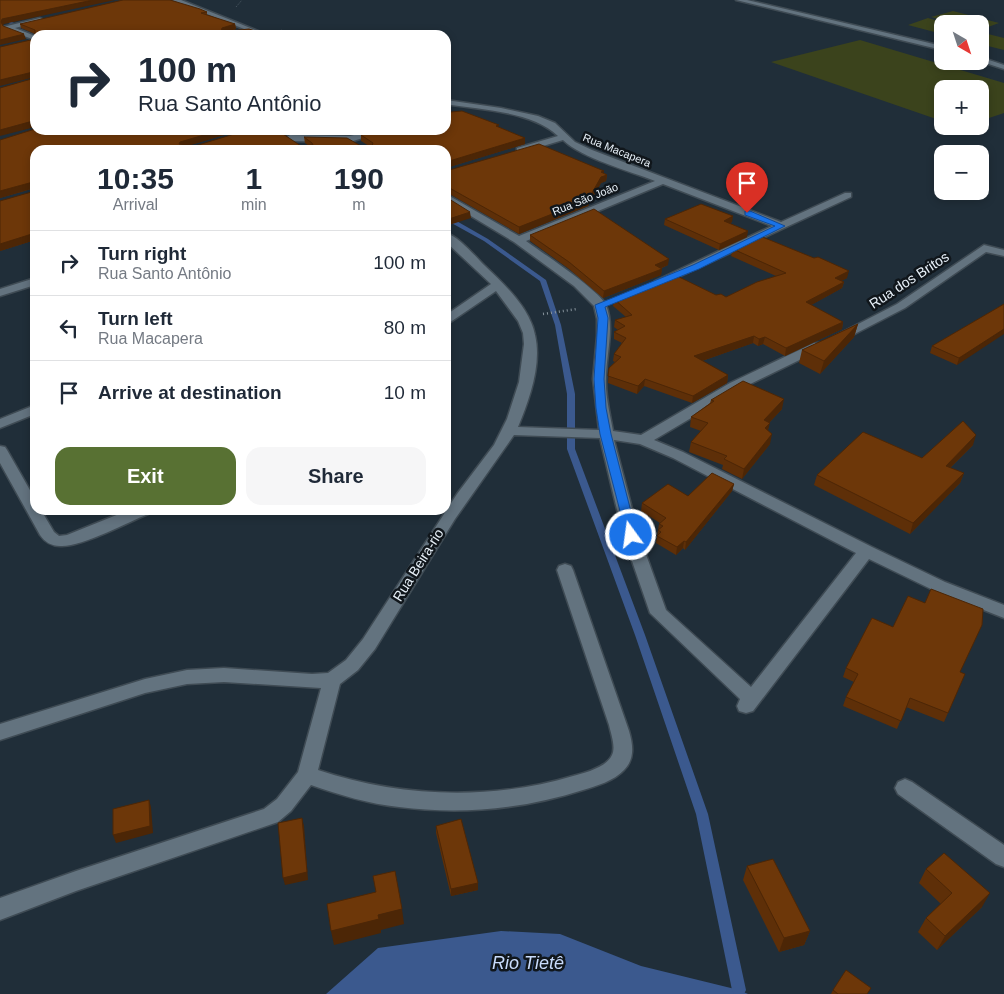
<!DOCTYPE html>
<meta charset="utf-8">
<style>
body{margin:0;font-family:Helvetica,sans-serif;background:#f6f6f7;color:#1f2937;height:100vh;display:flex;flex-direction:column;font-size:19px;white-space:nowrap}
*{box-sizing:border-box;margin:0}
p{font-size:16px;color:#747a83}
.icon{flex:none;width:28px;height:28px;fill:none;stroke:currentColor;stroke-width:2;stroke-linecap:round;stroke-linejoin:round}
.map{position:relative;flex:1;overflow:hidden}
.side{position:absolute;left:30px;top:145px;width:421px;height:370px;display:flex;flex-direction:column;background:#fff;border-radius:15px;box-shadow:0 2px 8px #0003}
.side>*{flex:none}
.hud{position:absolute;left:30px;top:30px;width:421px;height:105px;border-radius:15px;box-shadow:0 2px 8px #0003;background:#fff;color:#1f2937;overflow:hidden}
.needle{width:32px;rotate:141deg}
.controls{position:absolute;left:934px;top:15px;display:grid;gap:10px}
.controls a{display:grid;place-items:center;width:55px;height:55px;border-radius:10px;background:#fff;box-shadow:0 2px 8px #0003;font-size:25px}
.pin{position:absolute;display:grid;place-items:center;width:42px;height:42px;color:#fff;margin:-51px -21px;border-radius:50% 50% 50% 0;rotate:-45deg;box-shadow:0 0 5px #0007}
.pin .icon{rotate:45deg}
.me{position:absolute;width:55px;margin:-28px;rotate:346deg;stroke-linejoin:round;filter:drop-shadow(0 0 4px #0008)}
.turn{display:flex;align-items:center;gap:18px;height:105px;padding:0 25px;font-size:22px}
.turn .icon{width:65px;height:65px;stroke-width:2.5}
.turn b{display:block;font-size:35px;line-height:42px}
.eta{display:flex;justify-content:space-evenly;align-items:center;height:85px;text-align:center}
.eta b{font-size:30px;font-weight:800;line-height:35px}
.button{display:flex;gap:10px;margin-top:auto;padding:10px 25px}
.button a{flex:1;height:58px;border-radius:15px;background:#587133;color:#fff;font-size:20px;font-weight:800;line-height:58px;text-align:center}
.button a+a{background:#f6f6f7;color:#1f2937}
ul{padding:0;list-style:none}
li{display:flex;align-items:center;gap:15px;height:65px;padding:0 25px;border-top:1px solid #e0e1e3}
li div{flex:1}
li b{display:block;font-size:19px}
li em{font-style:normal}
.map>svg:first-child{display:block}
.green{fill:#3b431c}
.water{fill:#3b598e}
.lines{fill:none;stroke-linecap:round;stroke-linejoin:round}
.stream{fill:#3b598e;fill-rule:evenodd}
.minor-casing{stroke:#3f4b54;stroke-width:3}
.path-far1{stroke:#86929b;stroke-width:1;stroke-dasharray:0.5 2;stroke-linecap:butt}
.path{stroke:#86929b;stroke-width:2.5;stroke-dasharray:1 3;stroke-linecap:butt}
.minor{fill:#63737f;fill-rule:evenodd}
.wall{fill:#5e2f08}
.shaded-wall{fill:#4c2606}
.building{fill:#6d3709;stroke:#4c2606}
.route{fill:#1a73e8;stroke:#114b97}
.labels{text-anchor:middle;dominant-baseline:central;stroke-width:5;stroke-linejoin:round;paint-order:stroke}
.far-street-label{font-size:11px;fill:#e8f1f9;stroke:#10161b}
.street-label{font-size:14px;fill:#e8f1f9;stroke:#10161b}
.near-water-label{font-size:18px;font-style:italic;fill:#c9dcfc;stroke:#10161b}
</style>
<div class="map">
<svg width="1004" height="994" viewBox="0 0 1004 994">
<rect width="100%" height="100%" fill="#202e39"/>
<path class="green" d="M953 11 999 23 980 30V24H956L931 17Z
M928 18 949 24H942V34L908 25Z
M984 33 1004 38V50L980 44V35Z
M860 40 1004 83V113L980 121V89H942V121L771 62Z"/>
<path class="water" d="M501 931 560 934 641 966 739 990 748 994H326L378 948Z"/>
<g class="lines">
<path class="stream" d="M0 18 46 34 47 35H41L0 20Z
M294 130H300L332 150H325Z
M446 215 488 239 546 280 561 325 575 394V449L645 635 708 814 746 990 744 994H734L732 990 696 814 635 635 567 449V394L555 325 540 281 484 241 446 220Z"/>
<g class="minor-casing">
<path id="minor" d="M172 0H181L268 35H259Z
M736 0H747L942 46V50Z
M40 18 42 19V21L15 28 35 36V40L5 29 3 27Z
M980 57 1004 65V69L979 61Z
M446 100 501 108 538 116 555 123 575 142 592 150 781 222 845 193H851V197L659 286 653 283 655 281 772 226 663 184 526 241C541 252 599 290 606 305 615 327 606 355 606 378 605 395 610 414 613 431L641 435 730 383 814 343H822L824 346 822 349 740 389 654 440 683 452 872 547 945 582 1004 605V618L933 590 869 559 753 711 746 713 739 711 737 706 740 699 650 613 623 535 600 438 514 435 455 519 375 649 358 670 340 684 318 770C399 797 490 801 573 776 585 773 607 767 612 755 616 747 611 734 609 725L557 570 559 566 565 564 571 566 573 570 629 731C633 745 635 759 624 770 614 781 596 786 583 790 524 809 461 815 399 807 369 804 340 795 311 785L291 811 278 822 76 891 0 920V898L76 871 264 809 277 799 298 772 321 688 224 682 187 684 145 693 0 740V724L145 679 187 670 224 668 312 674 328 673 346 660 363 639 457 494 494 445 507 419 519 382 524 344 523 333 518 321 496 291 446 325V315L491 284 446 242V233C458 236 475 256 484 265 503 283 530 308 535 335 542 365 529 400 518 427L599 430 593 379 597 336V319L594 306 574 286 514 242 446 201V194L519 236 655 181C630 171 581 158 563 140L523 152H517V148L558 136C532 111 481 110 446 104ZM614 440 640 444 673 458 856 553 751 687 666 610 639 535Z
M374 130H388L350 142 290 141 286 138 290 135 350 136Z
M984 245 1004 250V256L986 252 905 308 843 340 839 341 833 337 897 304Z
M35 278V285L0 296V289Z
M35 405V414L0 428V419Z
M0 446 5 447 7 450 35 499V510H41L54 532 59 536 67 535 129 510H151L148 514C129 522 79 548 60 546 51 546 45 542 40 535L0 463Z
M905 779 912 782 1004 845V867L996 864 898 794 895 788 898 782Z"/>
</g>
<path class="path-far1" d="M236 7 242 0
M281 30 290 35"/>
<path class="path" d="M543 314 577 309"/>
<use href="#minor" class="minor"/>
</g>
<path class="wall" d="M207 12V15L235 24 236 29 231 31 35 34 21 28 20 24Z
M451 112 499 127 525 138V144L446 168V150H35V240L0 251 35 191V188L0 198V140L241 130 190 145 309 146 305 143 304 137 361 146H369L361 141V135Z
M285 130H366L350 134 290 133Z
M446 171 604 173 607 175 606 181 601 183 588 206 519 234 446 192Z
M665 219 732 222 730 223 747 237 719 250 664 225Z
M530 235 668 265 662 268 661 275 603 298 569 269 530 241Z
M733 249 847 278 841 281 844 282 842 288 811 305 843 322 842 329 785 356 763 344 758 346 753 343 702 361 728 375 727 383 692 403 644 386 637 394 608 383 609 368 615 362 613 361 614 354 622 343 614 339V332L618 330 614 327 615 320 626 317 613 306 614 299 716 295 726 297 776 276 731 256Z
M1004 304 957 365 930 353 932 346Z
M858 324 854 337 820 374 799 363 802 350Z
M711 400 782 409 769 423 768 431 770 444 742 479 722 469 723 465 689 452 691 442 701 431 690 427 691 417 710 403Z
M973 445 950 468 964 473 960 483 910 534 814 485 817 475 922 458Z
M734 484 732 491 685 550 683 548 676 555 656 543 659 524 660 523 641 511 642 503 688 496Z
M846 668 960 672 965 674 944 722 906 707 897 729 843 706 846 697 854 682 843 677Z
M436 826 478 890 451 896 436 833Z
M747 866 810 931 804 945 779 952 743 880Z
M926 869 982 907 937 950 918 932 926 918 941 904 919 883Z
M833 990 868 994H831Z"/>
<path class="shaded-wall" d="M93 0H115L4 24 2 27 1 22 2 19Z
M235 24 236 29 222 33 221 32 222 28Z
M24 34 26 39 0 45V40Z
M33 72 35 77 0 86V80Z
M33 121 35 127 0 136V130Z
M221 130H241L181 148 179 144 180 142Z
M349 130H366L350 134Z
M525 138V144L446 168V162Z
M604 171 603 176 607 175 606 181 601 183 588 206 519 234V227Z
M33 182 34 188 0 198V191Z
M470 212 471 218 446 226V220Z
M733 216 732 222 723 227 724 221Z
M748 231 747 237 719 250 720 244Z
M35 233V240L0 251V244Z
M669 259 668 265 654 271 655 265Z
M662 269 661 275 603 298 604 291Z
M849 271 847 278 834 285 835 278Z
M844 282 842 288 804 309 806 302Z
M843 322 842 329 785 356 786 348Z
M858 324 854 337 820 374 824 361Z
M1004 329V334L957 365 959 358Z
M754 336 753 343 693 364 694 356Z
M765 337 763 344 758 346 759 339Z
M728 375 727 383 692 403 693 396Z
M645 379 644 386 637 394 638 386Z
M784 399 782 409 762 430 764 420Z
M770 423 767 433 765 428Z
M772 434 770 444 742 479 744 469Z
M976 435 973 445 942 476 946 466Z
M964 473 960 483 910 534 913 523Z
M734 484 732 491 685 550 686 542Z
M684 541 683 548 676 555 677 547Z
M149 800 151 807 153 833 116 843 113 835Z
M302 818 304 826 308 880 285 885 283 878Z
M478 883V890L451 896V889Z
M990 893 982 907 937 950 945 936Z
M402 909 404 924 381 930V933L334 945 331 931 378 915Z
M810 931 804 945 779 952 784 938Z"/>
<path class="building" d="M0 0H93L2 19 1 22 3 26 24 34 0 40Z
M123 0H170L200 9 207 12 201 13 235 24 222 28 221 32 249 29 267 35H35V30L20 24Z
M35 39V73L33 72 0 80V47Z
M35 78V122L33 121 0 130V88Z
M446 110 451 112 462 111 499 125 496 126 525 138 446 162V150H35V233L0 244V201L35 191V184L33 182 0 191V140L35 129V130H221L180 142 179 144 195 146 247 130H277L301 146 313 145 312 143 304 137 347 138 361 146H372L373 143 361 135 376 130H446Z
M539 144 604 171 601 172 607 175 601 177 588 200 519 227 446 186V171Z
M446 197 470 212 446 220Z
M701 204 733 216 724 221 748 231 720 244 665 219Z
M594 209 669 259 655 265 662 269 604 291 569 262 530 235Z
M760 236 814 258 818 257 849 271 835 278 844 282 806 302 843 322 786 348 765 337 759 339 754 336 694 356 728 375 693 396 645 379 638 386 608 376 609 368 621 357 614 354 626 338 614 332 625 326 615 320 632 315 614 299 675 275 716 295 721 294 726 297 757 282 786 273 733 249Z
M1004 304V329L959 358 932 346Z
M858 324 824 361 802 350Z
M743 381 784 399 764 420 770 423 765 428 772 434 744 469 724 459 727 456 691 442 708 423 691 417 714 401 711 400Z
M963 421 976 435 946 466 964 473 913 523 817 475 863 432 922 458Z
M712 473 734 484 686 542 684 541 677 547 657 536 661 532 658 530 663 526 659 524 666 518 642 503 668 484 688 496Z
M931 589 983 609 982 625 960 672 965 674 948 713 910 698 901 721 846 697 858 674 846 668 872 618 893 627 908 596 925 603Z
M149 800 150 826 113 835V809Z
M302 818 307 872 283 878 278 823Z
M461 819 478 883 451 889 436 826Z
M944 853 990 893 945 936 926 918 952 893 926 869Z
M773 859 810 931 784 938 747 866Z
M395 871 402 909 378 915 379 919 331 931 327 904 376 892 373 876Z
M846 970 871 988 867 994H838L833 990Z"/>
<path class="route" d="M745 211H750L785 226 699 269 605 307 608 318 604 379 606 408 611 434 637 535 631 539 627 538 600 434 596 408 594 379 598 318 595 305 693 265 775 226 745 215Z"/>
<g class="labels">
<g class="far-street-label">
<text transform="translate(617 150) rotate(22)">Rua Macapera</text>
<text transform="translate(585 199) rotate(-22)">Rua São João</text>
</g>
<g class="street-label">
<text transform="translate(909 280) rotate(-33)">Rua dos Britos</text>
<text transform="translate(418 565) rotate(-58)">Rua Beira-rio</text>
</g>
<g class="near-water-label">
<text x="528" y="963">Rio Tietê</text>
</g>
</g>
</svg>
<div class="controls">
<a><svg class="needle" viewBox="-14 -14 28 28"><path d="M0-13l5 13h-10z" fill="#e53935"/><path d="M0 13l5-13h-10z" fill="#747a83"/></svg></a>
<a>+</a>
<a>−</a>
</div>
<div class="pin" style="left:747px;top:213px;background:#d93025"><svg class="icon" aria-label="arrive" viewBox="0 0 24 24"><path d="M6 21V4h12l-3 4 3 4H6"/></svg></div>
<svg class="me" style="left:631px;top:535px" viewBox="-20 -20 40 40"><circle r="17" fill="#1a73e8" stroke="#fff" stroke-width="3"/><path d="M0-11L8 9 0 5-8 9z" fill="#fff"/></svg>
<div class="hud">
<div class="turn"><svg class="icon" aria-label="right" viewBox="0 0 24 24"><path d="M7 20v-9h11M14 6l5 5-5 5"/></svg><div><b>100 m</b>Rua Santo Antônio</div></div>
</div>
<section class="side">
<div class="eta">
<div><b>10:35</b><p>Arrival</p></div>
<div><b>1</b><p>min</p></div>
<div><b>190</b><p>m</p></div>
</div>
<ul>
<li><svg class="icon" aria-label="right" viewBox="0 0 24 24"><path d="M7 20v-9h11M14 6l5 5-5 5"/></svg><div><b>Turn right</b><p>Rua Santo Antônio</p></div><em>100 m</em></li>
<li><svg class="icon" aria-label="left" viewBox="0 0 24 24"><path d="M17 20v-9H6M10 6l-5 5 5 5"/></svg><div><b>Turn left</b><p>Rua Macapera</p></div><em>80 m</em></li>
<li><svg class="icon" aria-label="arrive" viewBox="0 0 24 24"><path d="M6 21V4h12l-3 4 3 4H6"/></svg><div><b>Arrive at destination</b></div><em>10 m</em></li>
</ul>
<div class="button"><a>Exit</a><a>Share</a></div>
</section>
</div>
